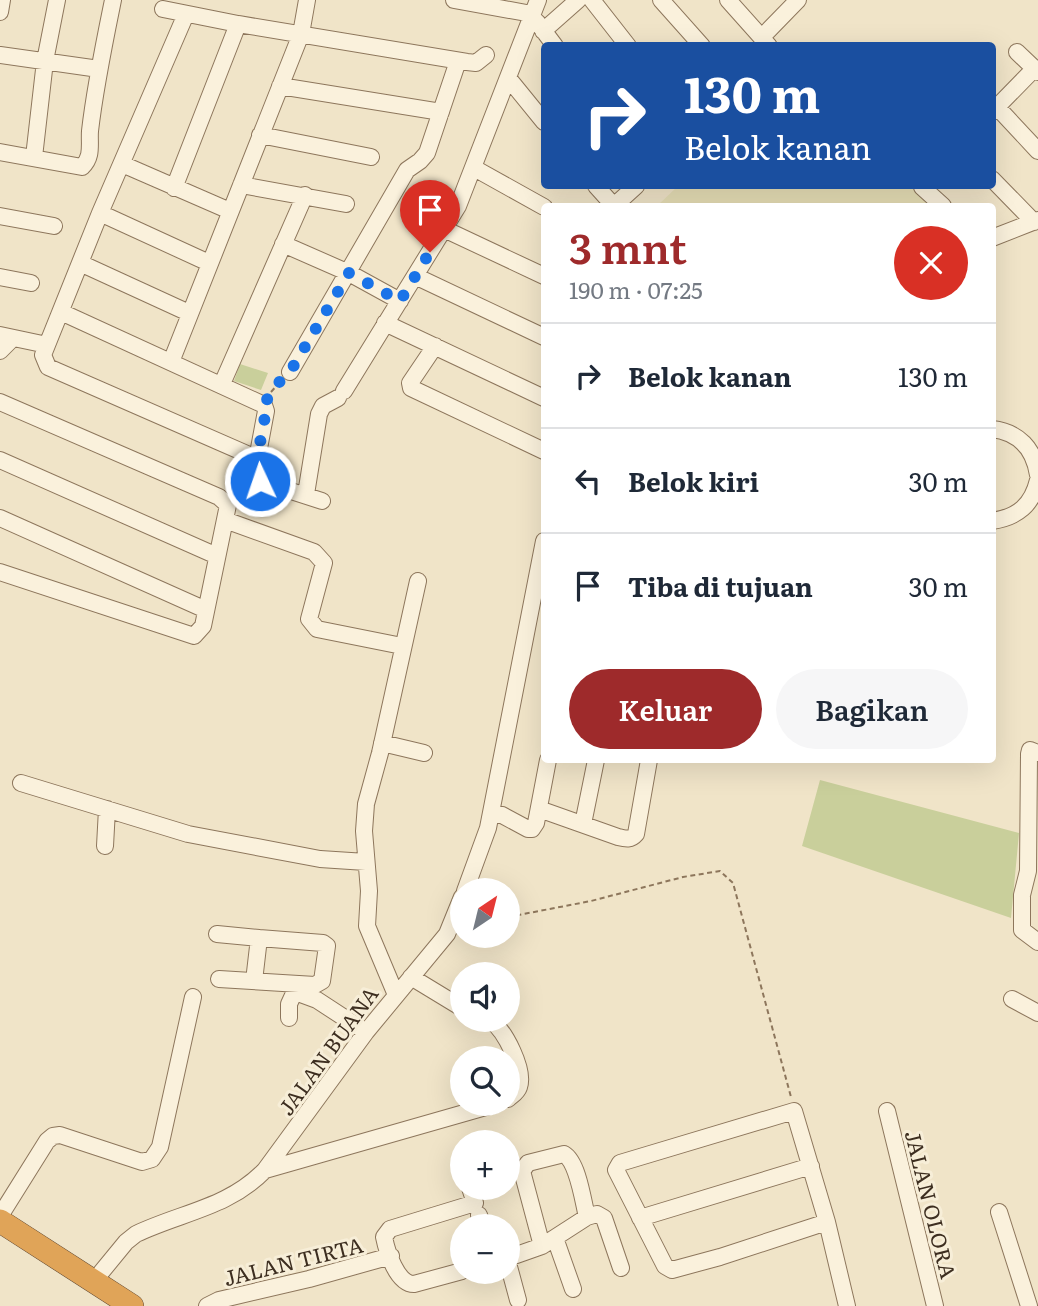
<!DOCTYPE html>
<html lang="id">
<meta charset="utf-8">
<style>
body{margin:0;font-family:Literata,serif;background:#f6f6f7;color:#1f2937;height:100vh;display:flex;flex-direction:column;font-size:26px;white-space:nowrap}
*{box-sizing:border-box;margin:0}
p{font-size:23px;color:#747a83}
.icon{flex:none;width:38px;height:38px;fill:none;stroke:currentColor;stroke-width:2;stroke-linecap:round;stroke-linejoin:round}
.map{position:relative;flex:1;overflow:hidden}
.drawer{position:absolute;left:541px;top:203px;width:455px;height:560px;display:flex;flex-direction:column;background:#fff;border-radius:7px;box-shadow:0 7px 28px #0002}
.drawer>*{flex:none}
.hud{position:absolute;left:541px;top:42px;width:455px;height:147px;border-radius:7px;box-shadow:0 7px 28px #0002;background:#1a4fa0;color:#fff;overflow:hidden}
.needle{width:46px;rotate:35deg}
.fabs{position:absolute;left:450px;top:878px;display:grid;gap:14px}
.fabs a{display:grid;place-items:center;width:70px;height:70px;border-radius:50%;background:#fff;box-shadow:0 7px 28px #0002;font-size:35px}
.pin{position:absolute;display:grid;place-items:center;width:60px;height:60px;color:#fff;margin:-72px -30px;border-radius:50% 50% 50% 0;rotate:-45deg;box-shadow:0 0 7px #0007}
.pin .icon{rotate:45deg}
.me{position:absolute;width:77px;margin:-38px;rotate:357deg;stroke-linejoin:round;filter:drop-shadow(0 0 5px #0008)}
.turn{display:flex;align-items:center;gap:24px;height:147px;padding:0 28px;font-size:32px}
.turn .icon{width:91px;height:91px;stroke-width:2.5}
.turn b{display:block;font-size:49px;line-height:60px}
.round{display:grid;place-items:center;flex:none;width:74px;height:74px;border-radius:37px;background:#f6f6f7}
.head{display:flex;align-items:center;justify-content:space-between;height:119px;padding:0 28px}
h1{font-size:42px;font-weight:600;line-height:52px;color:#9e2a2b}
.action{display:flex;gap:14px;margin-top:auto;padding:14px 28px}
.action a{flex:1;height:80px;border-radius:42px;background:#9e2a2b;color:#fff;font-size:28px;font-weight:600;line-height:80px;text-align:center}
.action a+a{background:#f6f6f7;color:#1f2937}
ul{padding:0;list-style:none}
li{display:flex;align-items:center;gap:21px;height:105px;padding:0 28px;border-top:2px solid #e0e1e3}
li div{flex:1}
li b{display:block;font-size:26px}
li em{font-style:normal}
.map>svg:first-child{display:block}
.farmland{fill:#e6deb5}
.green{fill:#c9cf9b}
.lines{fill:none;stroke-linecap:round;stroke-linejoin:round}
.minor-casing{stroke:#8d765c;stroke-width:18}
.highway-casing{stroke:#5b4430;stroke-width:24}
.path{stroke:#8d765c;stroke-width:2;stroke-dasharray:5 3.5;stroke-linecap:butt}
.minor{stroke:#faf1dc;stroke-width:16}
.highway{stroke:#e0a458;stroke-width:23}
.route{stroke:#1a73e8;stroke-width:12;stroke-dasharray:0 21.6}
.labels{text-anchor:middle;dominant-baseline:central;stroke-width:6;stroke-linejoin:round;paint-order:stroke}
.street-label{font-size:21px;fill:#3d2e20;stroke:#f7eed8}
</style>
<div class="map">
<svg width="1038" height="1306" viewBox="0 0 1038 1306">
<rect width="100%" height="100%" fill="#f0e4c8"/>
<path class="farmland" d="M678 186H909L934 206H657Z"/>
<path class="green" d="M240 364 268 373 261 390 234 381Z
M820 780 1019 833 1011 918 802 846Z"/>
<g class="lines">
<g class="minor-casing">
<path id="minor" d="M454 0 532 14
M592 0 628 46
M661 0 702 46
M728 0 769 46
M163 9 238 24 467 62 476 63 486 55
M0 12 2 0
M186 14 100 213 43 355 48 367 256 458
M537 22 555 46
M543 31 578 0
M762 37 798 0
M1017 52 1038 72
M0 55 99 69
M509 79 544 122
M280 86 441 112
M997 107 1038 151
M992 112 1035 68
M260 135 371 157
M0 152 82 167C93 157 89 144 90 131 95 87 104 44 113 0
M34 157 45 61 57 0
M122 164 230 211
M474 168 544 207
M992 179 1034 222
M241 185 346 204
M596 186 614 206 636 186
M924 186 922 187 943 206
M174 188 238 24
M100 213 209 263
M0 216 54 226
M444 229 544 276
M992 238 1038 220
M283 244 349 273 400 301
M80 263 189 313
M415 276 544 337
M0 277 31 283
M61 312 264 405 266 411 254 475 260 481 322 501
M385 323 544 398
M0 335 47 345
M435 346 410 383 411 388 544 451
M0 351 13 338
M171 362 301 34 307 0
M290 372 407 170 420 161 427 153 458 61
M222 384 305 195
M344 391 458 206 538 0
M0 402 219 497 228 505 203 626 194 636 0 572
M992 429C1019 432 1034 449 1038 475
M0 460 217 556
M306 494 319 414 323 406 338 398
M0 518 206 610
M225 520 314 552 324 563 309 619 317 629 402 646
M992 521C1018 517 1032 505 1038 480
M382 743 424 753
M1038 753 1030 750 1029 754 1028 871 1022 895V930L1038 942
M21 783 188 834 320 859 366 862
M539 809 618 837C626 839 631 840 636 834L649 760
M491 814 502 815 528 829H532L536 823 548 760
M583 824 596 760
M105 846 107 809
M465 891 488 828 544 541
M217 934 259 938 254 981
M411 977 462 1008
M219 979 315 985 322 981 327 946 323 943 259 938
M292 984 298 993 317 1000 366 1032
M396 995 367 926 369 891 364 831 366 804 380 753 418 581
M1012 999 1038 1013
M289 1018V1004L295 991
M490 1020C505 1030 525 1070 519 1087 517 1093 512 1095 508 1099
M887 1111 935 1306
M265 1170 496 1104
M999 1212 1029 1306
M479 1215 483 1227
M0 1216 47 1141 53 1136 60 1135 142 1162 152 1159 160 1147 193 997
M640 1218 811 1166
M827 1222 720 1257 672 1270 665 1266 616 1170 620 1163 794 1111 827 1222 847 1306
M555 1238 573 1289
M542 1246 522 1171 528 1163 564 1154C578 1162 583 1201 587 1217L597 1214 604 1218 621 1268
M508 1258 542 1246 587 1217
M508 1263 518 1300
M462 1271 414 1284C397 1284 387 1252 384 1237L390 1229 475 1203 470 1188
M94 1281 126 1242 136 1234C182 1212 228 1208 265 1170L366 1032 447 934 462 897
M207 1306 219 1300 309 1279 391 1256"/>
</g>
<g class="highway-casing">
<path id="highway" d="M0 1221 132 1306"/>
</g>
<path class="path" d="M271 392 279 383
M992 644 994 646
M508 917 591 901 683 877 720 871 733 883 791 1097"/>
<use href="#minor" class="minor"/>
<use href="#highway" class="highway"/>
</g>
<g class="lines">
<path class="route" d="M260 481 254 475 266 411 264 405 274 387 290 372 349 273 400 301 430 252"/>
</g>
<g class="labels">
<g class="street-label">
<text transform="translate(327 1050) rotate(-54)">JALAN BUANA</text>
<text transform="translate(932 1204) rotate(76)">JALAN OLORA</text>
<text transform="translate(293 1260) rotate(-14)">JALAN TIRTA</text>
</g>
</g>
</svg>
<div class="fabs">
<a><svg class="needle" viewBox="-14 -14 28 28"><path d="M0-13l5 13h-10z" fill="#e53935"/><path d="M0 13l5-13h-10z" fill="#747a83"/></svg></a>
<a><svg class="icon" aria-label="sound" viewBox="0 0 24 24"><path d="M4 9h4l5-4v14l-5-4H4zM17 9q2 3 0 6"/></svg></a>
<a><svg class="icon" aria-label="search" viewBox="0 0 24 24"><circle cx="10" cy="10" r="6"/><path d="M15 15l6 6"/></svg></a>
<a>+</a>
<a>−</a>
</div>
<div class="pin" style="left:430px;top:252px;background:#d93025"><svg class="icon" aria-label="arrive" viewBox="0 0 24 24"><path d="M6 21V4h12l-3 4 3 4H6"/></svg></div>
<svg class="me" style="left:260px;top:481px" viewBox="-20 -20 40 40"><circle r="17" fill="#1a73e8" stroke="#fff" stroke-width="3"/><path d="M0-11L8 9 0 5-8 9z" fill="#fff"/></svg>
<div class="hud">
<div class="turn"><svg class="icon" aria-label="right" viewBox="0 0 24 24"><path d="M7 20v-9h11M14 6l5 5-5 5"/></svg><div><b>130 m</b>Belok kanan</div></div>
</div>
<section class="drawer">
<div class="head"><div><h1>3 mnt</h1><p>190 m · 07:25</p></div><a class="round" style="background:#d93025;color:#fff"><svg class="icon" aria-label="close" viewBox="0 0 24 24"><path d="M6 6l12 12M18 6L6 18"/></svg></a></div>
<ul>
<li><svg class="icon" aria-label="right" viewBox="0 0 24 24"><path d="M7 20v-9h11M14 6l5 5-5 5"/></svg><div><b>Belok kanan</b></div><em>130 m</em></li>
<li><svg class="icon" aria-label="left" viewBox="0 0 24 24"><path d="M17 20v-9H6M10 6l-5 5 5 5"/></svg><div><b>Belok kiri</b></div><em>30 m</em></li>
<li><svg class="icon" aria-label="arrive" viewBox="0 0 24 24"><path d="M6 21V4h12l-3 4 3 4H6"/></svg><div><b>Tiba di tujuan</b></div><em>30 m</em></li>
</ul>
<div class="action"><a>Keluar</a><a>Bagikan</a></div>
</section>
</div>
